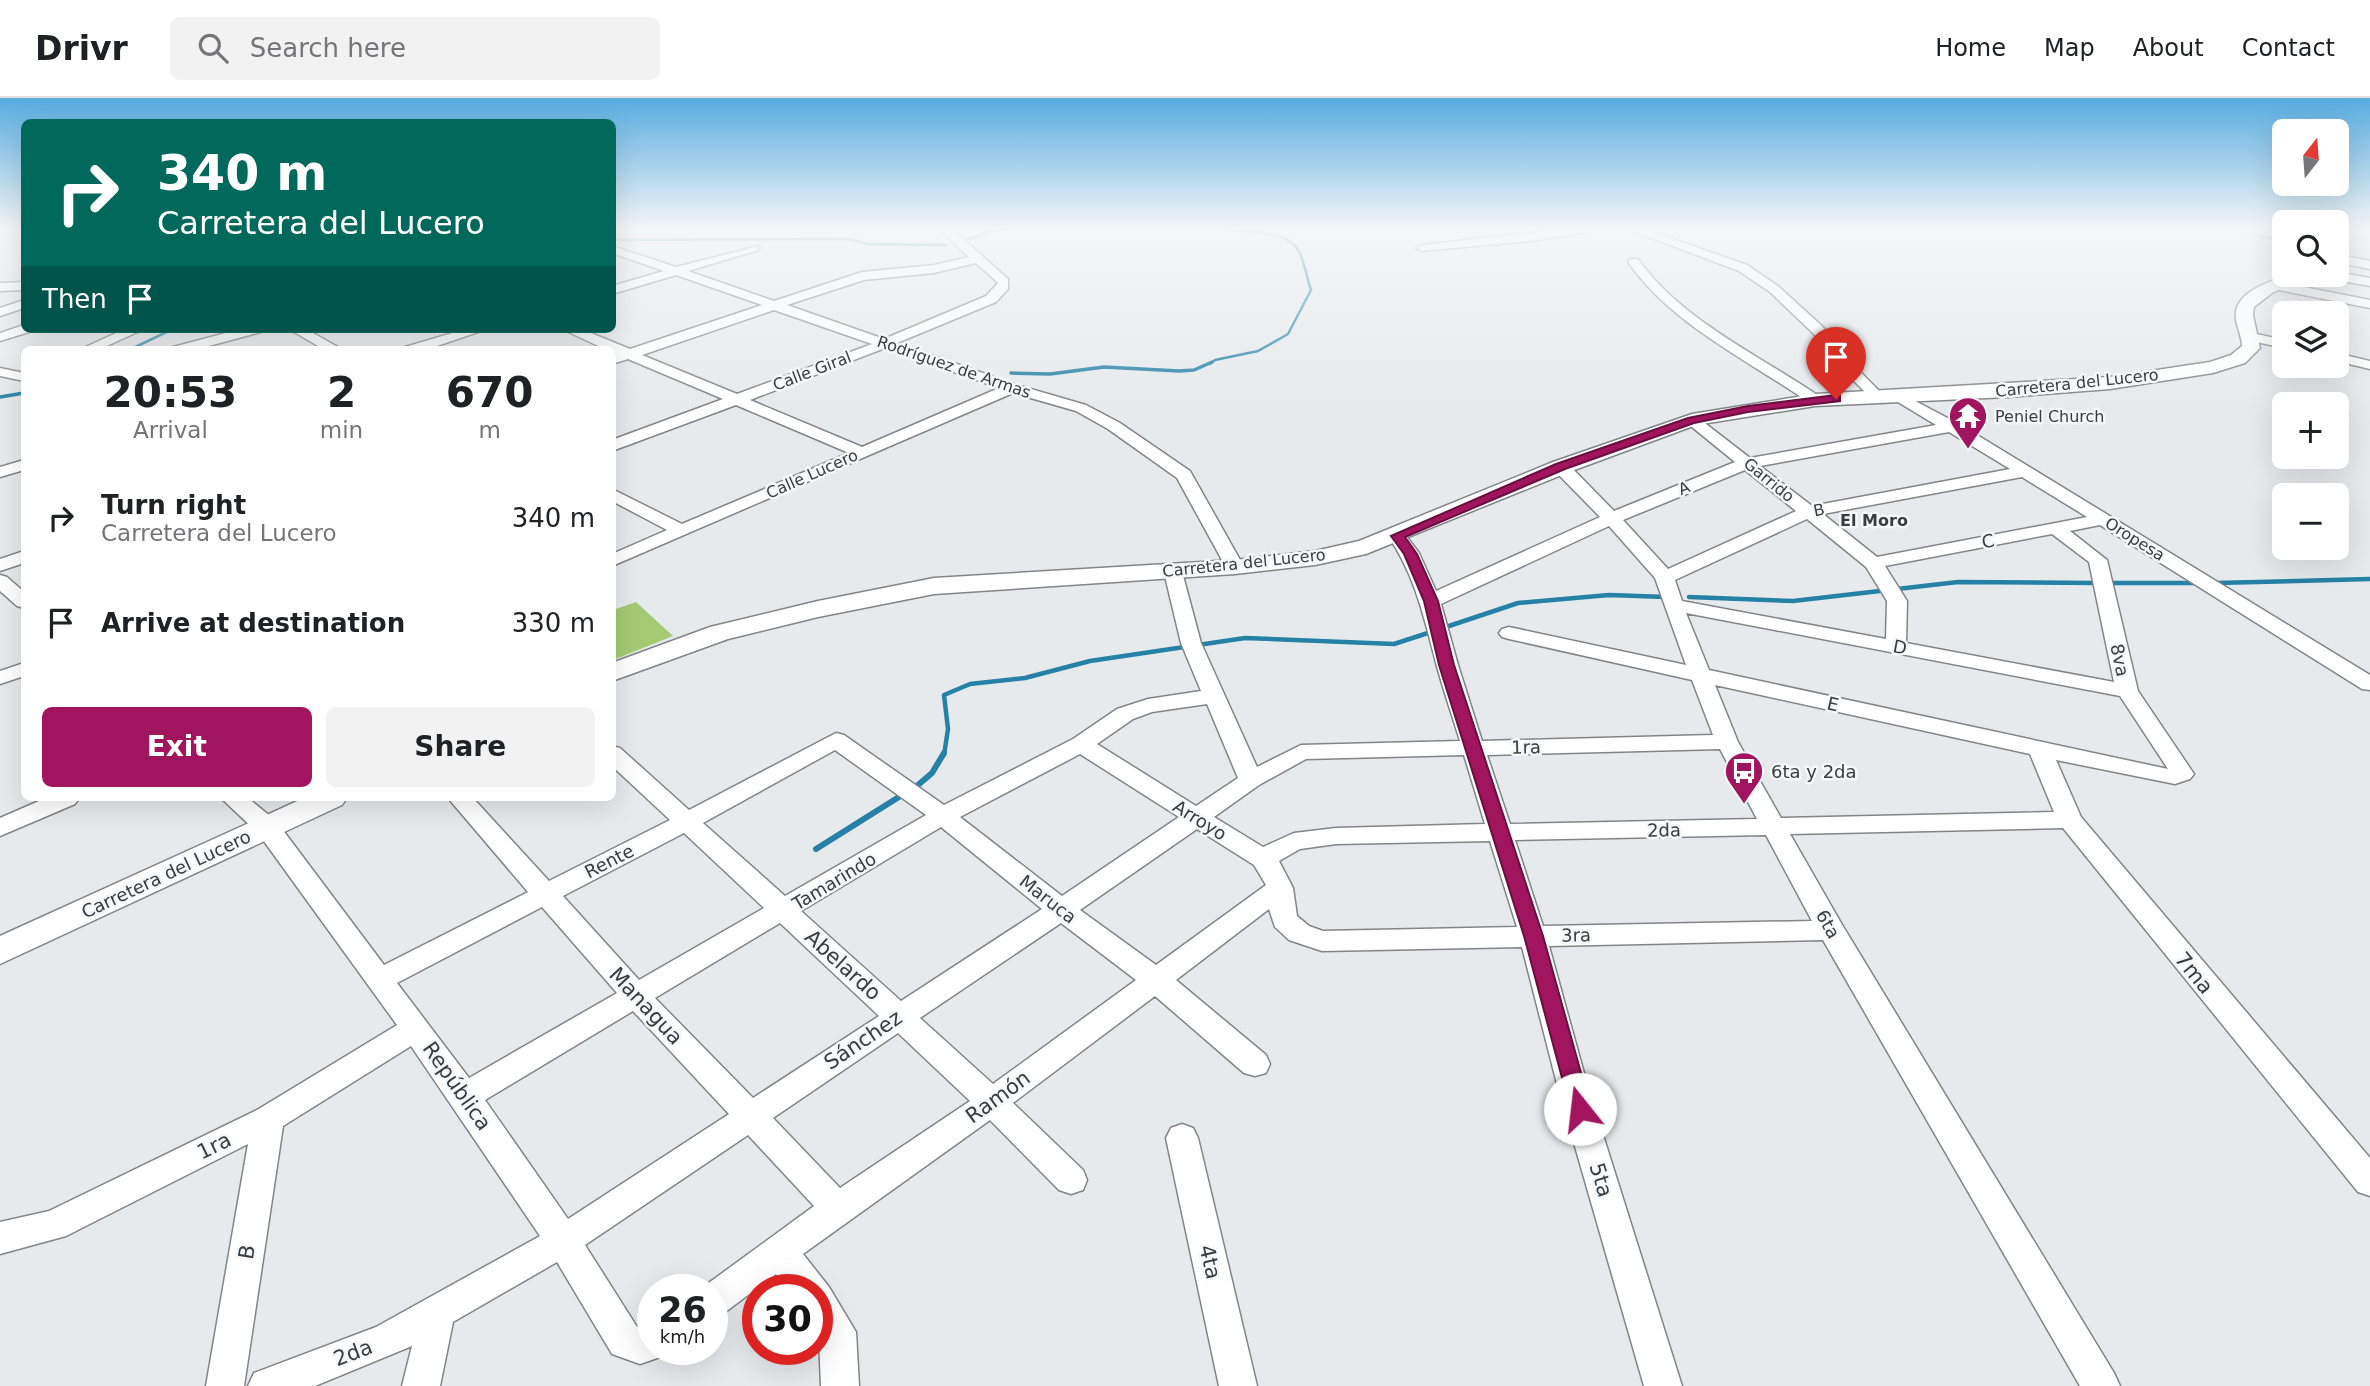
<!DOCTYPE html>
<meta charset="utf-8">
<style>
body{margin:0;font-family:"DejaVu Sans",sans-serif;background:#f2f2f2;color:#202124;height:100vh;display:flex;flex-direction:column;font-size:26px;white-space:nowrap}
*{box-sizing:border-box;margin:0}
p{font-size:23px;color:#757577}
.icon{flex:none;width:38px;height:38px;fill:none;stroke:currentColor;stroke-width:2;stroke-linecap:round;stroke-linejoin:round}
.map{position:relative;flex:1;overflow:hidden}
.sheet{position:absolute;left:21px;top:248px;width:595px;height:455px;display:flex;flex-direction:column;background:#fff;border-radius:10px;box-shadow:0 7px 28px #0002}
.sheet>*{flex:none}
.top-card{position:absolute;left:21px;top:21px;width:595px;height:214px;border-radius:10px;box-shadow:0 7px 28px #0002;background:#00695c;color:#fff;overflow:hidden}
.needle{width:46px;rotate:17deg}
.tools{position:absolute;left:2272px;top:21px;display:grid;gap:14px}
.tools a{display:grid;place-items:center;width:77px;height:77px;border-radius:10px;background:#fff;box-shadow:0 7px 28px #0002;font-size:35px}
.speed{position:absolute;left:637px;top:1176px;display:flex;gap:14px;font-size:35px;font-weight:700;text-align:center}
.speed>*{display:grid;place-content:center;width:91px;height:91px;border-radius:50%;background:#fff;box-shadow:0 7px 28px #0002;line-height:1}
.speed small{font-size:18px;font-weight:400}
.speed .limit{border:10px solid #d22;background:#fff;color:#111}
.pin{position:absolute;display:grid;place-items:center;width:60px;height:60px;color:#fff;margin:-72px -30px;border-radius:50% 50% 50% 0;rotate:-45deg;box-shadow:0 0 7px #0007}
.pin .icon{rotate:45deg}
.me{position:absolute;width:77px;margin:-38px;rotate:344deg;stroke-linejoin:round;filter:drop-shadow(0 0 5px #0008)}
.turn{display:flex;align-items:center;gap:24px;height:147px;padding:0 21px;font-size:32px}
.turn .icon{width:91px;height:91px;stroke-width:2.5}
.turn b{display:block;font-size:49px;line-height:60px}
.then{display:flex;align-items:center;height:66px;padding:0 21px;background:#0003;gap:14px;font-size:26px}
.eta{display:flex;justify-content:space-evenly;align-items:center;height:119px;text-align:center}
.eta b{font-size:42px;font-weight:600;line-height:49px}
.button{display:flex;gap:14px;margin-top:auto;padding:14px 21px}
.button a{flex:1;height:80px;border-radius:10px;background:#a1155f;color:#fff;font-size:28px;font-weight:600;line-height:80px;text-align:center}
.button a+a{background:#f2f2f2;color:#202124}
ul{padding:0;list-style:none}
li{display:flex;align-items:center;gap:21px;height:105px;padding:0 21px}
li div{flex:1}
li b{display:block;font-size:26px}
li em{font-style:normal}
header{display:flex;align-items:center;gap:42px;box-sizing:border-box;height:98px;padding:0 35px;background:#fff;border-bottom:2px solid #e0e0e0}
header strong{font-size:33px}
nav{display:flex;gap:38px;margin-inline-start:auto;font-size:24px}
.search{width:490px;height:63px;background:#f2f2f2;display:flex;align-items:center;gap:18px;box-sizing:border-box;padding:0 24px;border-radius:10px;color:#757577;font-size:26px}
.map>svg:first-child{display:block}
.green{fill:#a5ca74}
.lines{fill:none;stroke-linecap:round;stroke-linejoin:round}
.stream-far3{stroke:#2681a6;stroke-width:2.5}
.stream-far2{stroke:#2681a6;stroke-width:3.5}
.stream-far1{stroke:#2681a6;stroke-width:4.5}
.stream{stroke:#2681a6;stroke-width:6}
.minor-casing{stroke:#818587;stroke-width:3}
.major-casing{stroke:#818587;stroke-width:3}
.minor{fill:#fff;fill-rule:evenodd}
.major{fill:#fff;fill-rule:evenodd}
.route{fill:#a1155f;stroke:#690e3e;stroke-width:2}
.labels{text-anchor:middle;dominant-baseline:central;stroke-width:5;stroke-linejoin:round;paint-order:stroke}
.far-street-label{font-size:16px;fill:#3a3b3d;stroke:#f4f8fb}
.far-poi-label{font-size:16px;fill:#3a3b3d;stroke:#f4f8fb;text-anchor:start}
.far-neighbourhood-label{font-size:16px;font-weight:bold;fill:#3a3b3d;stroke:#f4f8fb}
.street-label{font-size:18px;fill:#3a3b3d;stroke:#f4f8fb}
.poi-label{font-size:18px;fill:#3a3b3d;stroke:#f4f8fb;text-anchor:start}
.near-street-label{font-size:21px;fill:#3a3b3d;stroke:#f4f8fb}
</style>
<header>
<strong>Drivr</strong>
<div class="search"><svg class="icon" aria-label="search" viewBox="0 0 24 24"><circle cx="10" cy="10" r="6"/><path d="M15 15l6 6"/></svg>Search here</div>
<nav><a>Home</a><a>Map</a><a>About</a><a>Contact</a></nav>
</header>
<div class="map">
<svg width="2370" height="1288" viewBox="0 0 2370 1288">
<rect width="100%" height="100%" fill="#e7eaed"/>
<path class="green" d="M636 504 673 538 613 562V512Z"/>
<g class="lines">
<path class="stream-far3" d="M969 141 988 134 1013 130
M613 142 851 141 867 146 946 147
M129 252 173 231
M1210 266 1215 262 1258 253 1288 236 1311 192C1307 180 1305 167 1300 155 1287 129 1248 137 1225 130"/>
<path class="stream-far2" d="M1011 275 1050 276 1104 269 1179 273 1194 272 1212 264
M0 299 24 295"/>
<path class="stream-far1" d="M2107 485H2199
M2216 485 2370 481
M1689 499 1793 503 1958 484 2098 485
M1446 529 1518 505 1609 497 1666 499
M944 657 948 631 944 597 970 586 1025 580 1090 563 1245 540 1394 546 1431 534"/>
<path class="stream" d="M816 751 918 687 932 675 944 655"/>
<g class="minor-casing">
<path id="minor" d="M938 130H951L1008 181V191L996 204 897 245 1017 287 1086 307 1120 325 1190 373 1244 469 1242 473H1228L1177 380 1108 331 1076 313 1013 295 612 468V456L667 432 612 403V391L682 426 849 355 736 307 612 353V342L723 301 628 261 612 266V257L616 256 612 252H607L562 231H581L630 251 762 207 676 177 612 196V188L664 173 612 155V148L676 169 759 148V152L688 173 774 203 862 174 934 167 969 159ZM976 165 998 185 986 198 884 241 787 207 864 182 934 175ZM774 212 872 246 737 296 642 257ZM885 250 999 290 862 349 750 302Z
M1573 130H1601L1595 133 1531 143 1422 153 1416 150 1422 147Z
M1625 130H1642L1747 167 1778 188 1823 229 1836 249 1884 298 1877 302 1872 301 1826 255 1813 235 1770 194 1739 173Z
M2227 130H2253L2284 136V142Z
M2336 156 2370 163V171L2336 164Z
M1630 161H1638C1682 223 1759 257 1820 299L1823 302 1820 305H1810C1748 262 1672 227 1628 164Z
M2336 174 2370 180V188L2330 181 2324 177H2336Z
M24 184V192L0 193V185Z
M2278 184 2370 202V210L2274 191V185Z
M24 202V210L0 218V210Z
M24 227V231H31L29 234 0 243V235Z
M125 231H144L98 252H79Z
M241 231H263L261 234 194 252H171L173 249Z
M289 231H306L343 252H325Z
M466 231H487L425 252H403L405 249Z
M2252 235 2284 242V250L2247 242 2245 239Z
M2336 255 2370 263V271L2336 263Z
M0 270 24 275V283L0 278Z
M1898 294 1959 326 2370 577V592L2362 591 2100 427 2070 433 2107 462 2138 593 2194 676 2190 681 2175 686 2056 662 2081 719 2370 1060V1098L2358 1094 2063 730 1790 736 1841 825 2114 1275 2120 1288H2080L1823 842 1549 848 1587 986 1682 1288H1644L1557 986 1522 849 1322 853 1289 842 1275 829 1269 811 1176 882 1266 957 1270 966 1266 975 1255 978 1244 975 1155 898 1013 1005 1083 1072 1087 1082 1083 1092 1071 1096 1059 1092 990 1022 803 1156 829 1189 856 1234 859 1288H821L817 1192H788L776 1176 724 1215 712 1220V1192H699L814 1108 748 1037 585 1147 637 1229 653 1226V1251H668L666 1257 640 1266 612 1256 557 1164 453 1224 440 1288H402L412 1248 315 1288H248L254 1275 376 1229 540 1138 411 948 283 1028 244 1288H206L248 1046 66 1138 0 1156V1124L49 1113 257 1012 397 927 258 735 221 700H248L276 723 384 867 528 794 448 700H473L549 783 670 722 612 668V648L620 650 689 712 836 635 844 637 944 707 1073 641 1117 611 1148 601 1201 593 1181 545 1164 474 1173 468 1182 474 1201 545 1257 669 1301 647 1460 643C1452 617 1443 591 1436 565 1424 519 1415 477 1388 438L1391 434H1403L1419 455 1436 493 1600 419 1555 373 1553 369 1555 365H1567L1614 413 1735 364 1687 325 1684 322 1687 319H1697L1750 360 1936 327 1893 301 1891 298ZM1949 334 2010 371 1812 408 1760 368ZM1745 372 1796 413 1668 471 1623 422ZM2022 379 2087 419 1877 459 1823 416ZM1807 421 1866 469 1887 503 1886 541 1682 503 1675 482ZM1609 428 1655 480 1686 567 1509 529 1502 531 1499 535 1502 539 1509 541 1692 582 1713 637 1482 643 1458 567 1441 506ZM2052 436 2089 464 2114 584 1906 545 1907 503 1885 468ZM1686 515 2120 598 2168 671 1709 572ZM1715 587 2030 656 2054 714 1781 720 1738 644ZM1207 606 1238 680 1196 708 1097 646 1133 621 1152 614ZM1720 651 1757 721 1510 726 1487 657ZM835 652 926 717 785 798 703 725ZM1080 656 1179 719 1062 798 960 719ZM1464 657 1485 726 1336 730 1294 735 1263 749 1214 719 1259 687 1306 661ZM941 729 1042 811 901 903 801 813ZM1197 731 1254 767 1266 787 1156 867 1080 812ZM684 735 764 810 639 882 563 798ZM1766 737 1812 823 1543 828 1515 742ZM1490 743 1517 829 1323 833 1309 828 1297 818 1293 790 1279 763 1300 751 1336 746ZM542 809 617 895 469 980 397 885ZM780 825 879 918 753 1000 655 900ZM1061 825 1136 882 993 986 920 920ZM633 913 729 1016 568 1121 485 1002ZM898 935 970 1003 840 1090 773 1020Z
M24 362V372L0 379V369Z
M24 453V465L0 473V461Z
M0 477 7 479 24 494V510L17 508 0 493Z
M24 565V578L0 586V573Z
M46 700H79L75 706 0 738V720Z
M1182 1026 1193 1030 1198 1040 1257 1288H1219L1166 1040 1171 1030Z"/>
</g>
<g class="major-casing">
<path id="major" d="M2270 130H2284V139Z
M2287 177H2309L2272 195 2254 209 2253 217 2260 250 2245 265 2213 275 2110 291 2008 299 1815 308 1696 327 1569 374 1366 456 1315 467 1235 476 934 496 818 519 728 541 612 583V565L710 529 818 503 934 480 1235 462 1315 453 1359 443 1553 364 1692 316 1815 296 2110 279 2210 264 2231 257 2242 248C2242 239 2237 230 2236 221 2232 195 2269 184 2287 177Z
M304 700H347L342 707 0 866V838Z"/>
</g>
<use href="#minor" class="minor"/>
<use href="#major" class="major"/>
</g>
<linearGradient id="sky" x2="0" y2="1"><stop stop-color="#57ace0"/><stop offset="0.42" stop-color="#f4f6f7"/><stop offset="1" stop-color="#f4f6f7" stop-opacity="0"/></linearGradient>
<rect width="2370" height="310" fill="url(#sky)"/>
<path class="route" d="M1836 297 1840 298V303L1748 314 1694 325 1565 371 1405 439 1417 456 1438 503 1454 567 1543 838 1591 1011 1588 1017 1580 1020 1572 1017 1524 838 1439 567 1424 503 1404 456 1391 438 1556 366 1688 320 1748 308Z"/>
<defs>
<g id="temple-pin" transform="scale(2.0125)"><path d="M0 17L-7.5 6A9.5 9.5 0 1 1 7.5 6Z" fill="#a1155f" stroke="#f4f8fb"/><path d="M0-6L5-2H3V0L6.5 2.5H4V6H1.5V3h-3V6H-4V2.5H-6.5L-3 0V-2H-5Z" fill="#fff"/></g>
<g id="bus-pin" transform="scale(2.0125)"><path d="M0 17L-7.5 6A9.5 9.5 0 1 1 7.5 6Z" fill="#a1155f" stroke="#f4f8fb"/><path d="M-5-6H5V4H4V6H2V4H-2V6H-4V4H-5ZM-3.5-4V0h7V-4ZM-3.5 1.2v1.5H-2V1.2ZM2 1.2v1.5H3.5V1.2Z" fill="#fff"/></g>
</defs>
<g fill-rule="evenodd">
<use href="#temple-pin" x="1968" y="318"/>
<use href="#bus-pin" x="1744" y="673"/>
</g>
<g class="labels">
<g class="far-street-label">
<text transform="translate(954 269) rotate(19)">Rodríguez de Armas</text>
<text transform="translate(812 273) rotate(-21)">Calle Giral</text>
<text transform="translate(2077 285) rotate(-6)">Carretera del Lucero</text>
<text transform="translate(812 376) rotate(-24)">Calle Lucero</text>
<text transform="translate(1769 382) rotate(39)">Garrido</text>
<text transform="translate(1684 390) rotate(-22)">A</text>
<text transform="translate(1819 412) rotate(-12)">B</text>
<text transform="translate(2135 441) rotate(32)">Oropesa</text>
<text transform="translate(1244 465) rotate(-6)">Carretera del Lucero</text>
</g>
<g class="far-poi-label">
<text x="1995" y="318">Peniel Church</text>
</g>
<g class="far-neighbourhood-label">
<text x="1874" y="422">El Moro</text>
</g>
<g class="street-label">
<text transform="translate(1988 443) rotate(-11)">C</text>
<text transform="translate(1900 549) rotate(11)">D</text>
<text transform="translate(2120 562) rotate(78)">8va</text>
<text transform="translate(1833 606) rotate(13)">E</text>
<text transform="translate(1526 649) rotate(-1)">1ra</text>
<text transform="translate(1200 722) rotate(32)">Arroyo</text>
<text transform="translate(1664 732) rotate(-1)">2da</text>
<text transform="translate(609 763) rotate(-27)">Rente</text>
<text transform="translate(166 776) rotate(-25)">Carretera del Lucero</text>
<text transform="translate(834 783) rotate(-31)">Tamarindo</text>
<text transform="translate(1048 801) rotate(38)">Maruca</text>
<text transform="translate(1828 826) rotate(61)">6ta</text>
<text transform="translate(1576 837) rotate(-1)">3ra</text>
</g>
<g class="poi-label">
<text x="1771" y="673">6ta y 2da</text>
</g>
<g class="near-street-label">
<text transform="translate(843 867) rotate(42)">Abelardo</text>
<text transform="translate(2194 875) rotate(51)">7ma</text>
<text transform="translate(646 908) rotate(47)">Managua</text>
<text transform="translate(863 942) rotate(-34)">Sánchez</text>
<text transform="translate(457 988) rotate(55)">República</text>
<text transform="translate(998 999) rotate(-36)">Ramón</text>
<text transform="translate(214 1048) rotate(-26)">1ra</text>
<text transform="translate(1601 1082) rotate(73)">5ta</text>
<text transform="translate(247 1154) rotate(-81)">B</text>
<text transform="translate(1210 1164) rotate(77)">4ta</text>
<text transform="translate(353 1255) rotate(-21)">2da</text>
</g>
</g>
</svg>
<div class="tools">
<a><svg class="needle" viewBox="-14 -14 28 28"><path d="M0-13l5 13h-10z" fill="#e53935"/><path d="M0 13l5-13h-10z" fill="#757577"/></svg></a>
<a><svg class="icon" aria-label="search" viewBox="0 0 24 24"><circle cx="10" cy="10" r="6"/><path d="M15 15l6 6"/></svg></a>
<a><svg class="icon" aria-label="layers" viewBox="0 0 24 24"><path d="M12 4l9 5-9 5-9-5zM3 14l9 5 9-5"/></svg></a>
<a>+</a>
<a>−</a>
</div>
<div class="speed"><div>26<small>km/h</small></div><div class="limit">30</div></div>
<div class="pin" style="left:1836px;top:301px;background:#d93025"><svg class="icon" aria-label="arrive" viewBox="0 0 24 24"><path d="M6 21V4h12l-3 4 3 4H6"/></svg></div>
<svg class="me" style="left:1580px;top:1011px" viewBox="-20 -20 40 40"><circle r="19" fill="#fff"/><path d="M0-13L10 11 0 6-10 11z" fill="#a1155f"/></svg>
<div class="top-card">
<div class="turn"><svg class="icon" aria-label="right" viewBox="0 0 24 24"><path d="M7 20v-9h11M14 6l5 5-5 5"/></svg><div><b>340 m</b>Carretera del Lucero</div></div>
<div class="then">Then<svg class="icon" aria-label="arrive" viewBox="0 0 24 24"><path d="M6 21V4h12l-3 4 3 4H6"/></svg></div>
</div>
<section class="sheet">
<div class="eta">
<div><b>20:53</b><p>Arrival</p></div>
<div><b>2</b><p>min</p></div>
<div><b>670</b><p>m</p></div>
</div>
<ul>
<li><svg class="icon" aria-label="right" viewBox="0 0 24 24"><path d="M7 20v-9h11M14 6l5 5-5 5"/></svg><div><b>Turn right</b><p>Carretera del Lucero</p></div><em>340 m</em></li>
<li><svg class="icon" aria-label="arrive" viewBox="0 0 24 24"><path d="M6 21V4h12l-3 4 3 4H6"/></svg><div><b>Arrive at destination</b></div><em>330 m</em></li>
</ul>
<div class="button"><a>Exit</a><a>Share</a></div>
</section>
</div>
